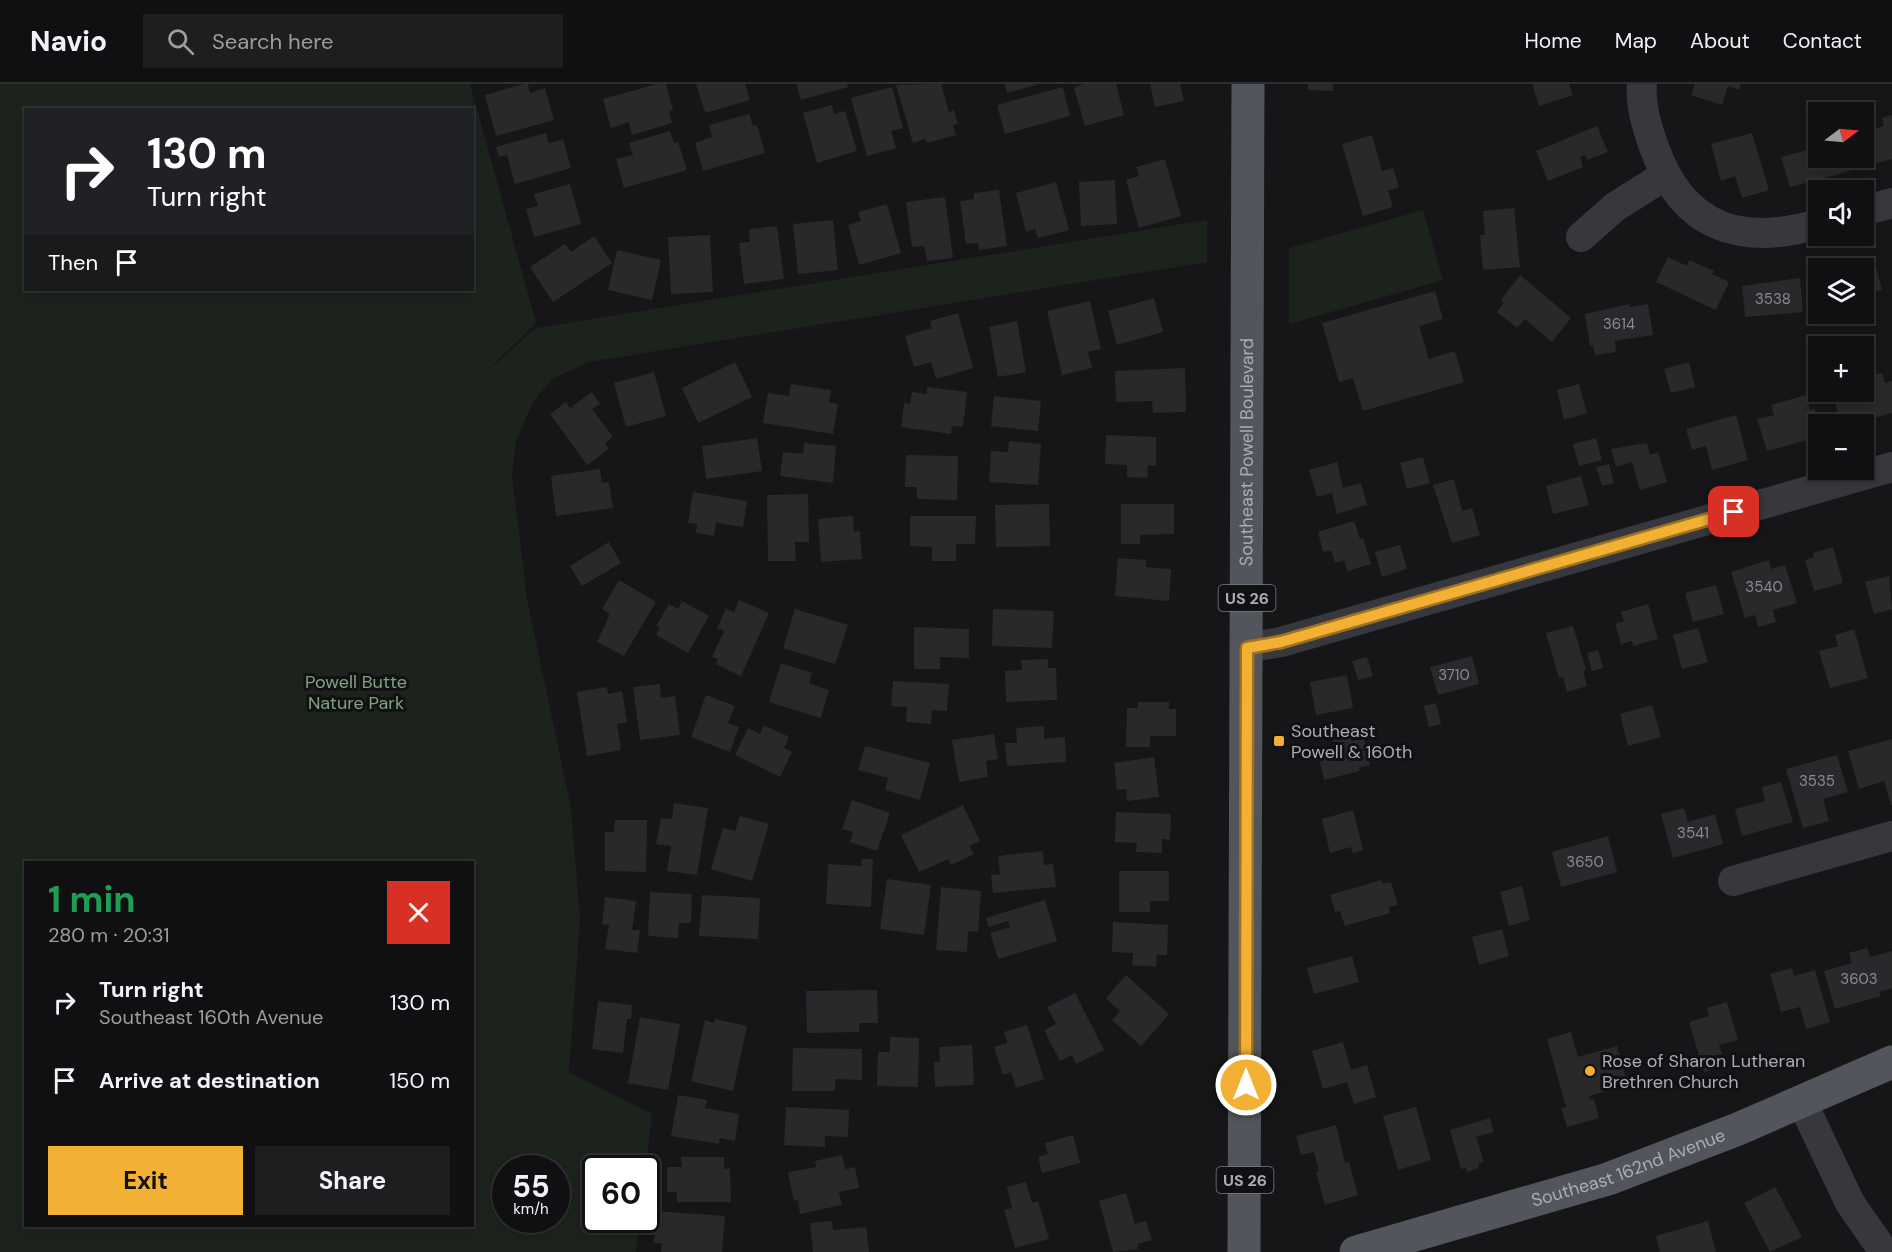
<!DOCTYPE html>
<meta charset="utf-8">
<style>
body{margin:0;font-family:"DM Sans",sans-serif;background:#1e1e20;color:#f1f3f6;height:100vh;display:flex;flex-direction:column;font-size:22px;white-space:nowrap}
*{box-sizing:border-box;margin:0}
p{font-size:20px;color:#9c9d9f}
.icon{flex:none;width:33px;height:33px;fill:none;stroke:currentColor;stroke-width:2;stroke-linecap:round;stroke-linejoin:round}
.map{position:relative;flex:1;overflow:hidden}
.details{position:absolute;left:24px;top:777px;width:450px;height:366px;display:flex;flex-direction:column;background:#101012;border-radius:0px;box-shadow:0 3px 9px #0003,0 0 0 2px #303032}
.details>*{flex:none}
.hud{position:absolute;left:24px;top:24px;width:450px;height:183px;border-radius:0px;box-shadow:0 3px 9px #0003,0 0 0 2px #303032;background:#202124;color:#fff;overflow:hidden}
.needle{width:39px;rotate:74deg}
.buttons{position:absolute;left:1808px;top:18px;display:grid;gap:12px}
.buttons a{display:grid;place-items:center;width:66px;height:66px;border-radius:0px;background:#101012;box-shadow:0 3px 9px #0003,0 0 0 2px #303032;font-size:30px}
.speed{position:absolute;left:492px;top:1071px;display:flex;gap:12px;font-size:30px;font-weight:700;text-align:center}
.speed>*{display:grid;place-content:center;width:78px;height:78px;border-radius:50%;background:#101012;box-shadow:0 3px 9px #0003,0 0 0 2px #303032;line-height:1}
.speed small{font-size:15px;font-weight:400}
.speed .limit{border:3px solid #111;border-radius:9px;background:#fff;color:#111}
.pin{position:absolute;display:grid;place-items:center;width:51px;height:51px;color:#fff;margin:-26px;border-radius:12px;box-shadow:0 3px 9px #0006}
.me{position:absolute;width:66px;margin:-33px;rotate:0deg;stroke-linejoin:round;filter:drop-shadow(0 0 4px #0008)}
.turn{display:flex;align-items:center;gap:21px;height:126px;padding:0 24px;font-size:27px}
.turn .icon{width:78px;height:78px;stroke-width:2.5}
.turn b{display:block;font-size:42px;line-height:51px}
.then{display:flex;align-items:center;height:57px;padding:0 24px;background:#0003;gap:12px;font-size:22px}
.round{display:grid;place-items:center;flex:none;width:63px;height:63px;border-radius:0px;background:#1e1e20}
.head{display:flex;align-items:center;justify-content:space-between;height:102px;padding:0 24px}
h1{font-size:36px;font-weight:700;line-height:45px;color:#1e9e55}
.button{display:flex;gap:12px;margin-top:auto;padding:12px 24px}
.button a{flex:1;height:69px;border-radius:0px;background:#f2b134;color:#111;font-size:24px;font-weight:700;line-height:69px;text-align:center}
.button a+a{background:#1e1e20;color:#f1f3f6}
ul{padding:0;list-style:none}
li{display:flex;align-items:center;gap:18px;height:78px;padding:0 24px}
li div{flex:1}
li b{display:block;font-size:22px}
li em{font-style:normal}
header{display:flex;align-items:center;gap:36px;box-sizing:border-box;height:84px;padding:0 30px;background:#101012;border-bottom:2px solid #303032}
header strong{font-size:28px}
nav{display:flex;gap:33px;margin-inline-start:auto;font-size:21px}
.search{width:420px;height:54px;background:#1e1e20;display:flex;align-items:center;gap:15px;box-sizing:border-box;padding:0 21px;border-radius:0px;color:#9c9d9f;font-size:22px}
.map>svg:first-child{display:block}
.green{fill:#1c231d;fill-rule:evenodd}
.building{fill:#29292c}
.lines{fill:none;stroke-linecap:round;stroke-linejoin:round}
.minor{stroke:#37383d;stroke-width:30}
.major{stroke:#53555c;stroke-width:33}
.route-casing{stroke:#9d7322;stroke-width:15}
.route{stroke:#f2b134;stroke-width:10}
.poi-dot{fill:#f2b134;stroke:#111113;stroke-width:2}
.labels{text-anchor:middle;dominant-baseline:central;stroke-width:6;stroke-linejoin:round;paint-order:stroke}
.number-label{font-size:15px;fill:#888b94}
.shield{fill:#111113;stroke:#7b7e86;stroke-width:1.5}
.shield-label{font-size:16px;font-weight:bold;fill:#a8adb8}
.street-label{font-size:18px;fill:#a8adb8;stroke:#111113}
.park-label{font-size:18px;fill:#7fa381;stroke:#111113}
.poi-label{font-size:18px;fill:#a8adb8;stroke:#111113;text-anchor:start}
</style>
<header>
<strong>Navio</strong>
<div class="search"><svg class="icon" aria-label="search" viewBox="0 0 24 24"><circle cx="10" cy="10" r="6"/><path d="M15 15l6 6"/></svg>Search here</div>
<nav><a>Home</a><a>Map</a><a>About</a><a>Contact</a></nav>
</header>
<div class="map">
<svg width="1892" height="1168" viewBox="0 0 1892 1168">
<rect width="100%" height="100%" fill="#161618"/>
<path class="green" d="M0 0H470L536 239 484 290 536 244 1207 136V178L588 278 552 295 533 318 516 357 512 391 527 515 571 724 580 835 569 988 652 1030 646 1084H596V1136H639L636 1168H0ZM26 26H472V206H26ZM26 778H472V1142H26ZM506 1084H556V1136H506Z
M1423 126 1443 196 1289 240V164Z"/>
<path class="building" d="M524 0H528L530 9 545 4 554 36 496 52 485 11Z
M657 0H666L673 26 669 27 672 39 632 51 629 38 611 44 603 15Z
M696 0H745L750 16 705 29Z
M796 0H847L848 3 801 16Z
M941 0 949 28 954 26 958 40 953 41 956 51 927 59 925 55 913 59 896 1Z
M1004 0H1036V1L1007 9Z
M1084 0H1116L1124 31 1085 42 1074 4Z
M1150 0H1180L1184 17 1155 23Z
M1308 0H1333V7L1308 6Z
M1532 0H1569L1573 11 1539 22Z
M1695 0H1741L1739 6 1728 2 1722 21 1691 11Z
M892 3 903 44 891 47 896 64 867 72 851 14Z
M1063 3 1070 32 1005 50 997 21Z
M832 21 834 30 845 27 857 67 817 79 803 29Z
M749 30 753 42 757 41 765 69 703 87 695 59 712 53 709 41Z
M1892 31V75L1863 83 1860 74H1863V48L1884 42 1882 34Z
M1597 42 1608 68 1587 76 1585 71 1580 73 1583 83 1548 97 1536 67Z
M670 47 674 59 678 58 687 86 624 104 616 75 633 71 629 59Z
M546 49 549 59 563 55 571 84 515 100 507 71 499 73 496 63Z
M1752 49 1769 106 1742 114 1735 92 1721 97 1711 60Z
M1372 51 1382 87 1393 84 1399 103 1388 107 1393 123 1363 132 1342 60Z
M1818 63V74H1847L1850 87 1790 103 1781 73Z
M1165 75 1181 132 1139 144 1126 96 1139 92 1136 83Z
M1115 96 1117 140 1081 142 1079 98Z
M1056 98 1069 146 1038 154 1035 145 1026 148 1016 109Z
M570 100 581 140 534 153 526 125 538 122 534 110Z
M999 106 1007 162 979 166 978 159 966 160 960 117 974 115V109Z
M945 113 953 174 927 177 924 162 912 163 906 118Z
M887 120 901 169 859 181 848 141 861 137 858 128Z
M1514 124 1520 183 1483 186 1480 151H1485L1483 127Z
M833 136 838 186 798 190 793 140Z
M777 142 784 195 744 200 739 159 750 158 749 145Z
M710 151 713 208 671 210 668 153Z
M594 152 612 179 553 218 530 183 565 160 571 168Z
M617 166 661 176 652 216 608 206Z
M1668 173 1687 182 1689 176 1714 187 1712 190 1729 198 1716 226 1656 198Z
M1874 175 1882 206 1863 212V184H1843Z
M1520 191 1571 234 1552 258 1525 235 1517 244 1497 228 1504 219 1501 216Z
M1800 194 1803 228 1745 233 1742 202Z
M1435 207 1443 235 1419 242 1429 275 1455 267 1464 298 1363 327 1353 294 1339 298 1322 239Z
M1154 214 1163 248 1117 261 1108 227Z
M1090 217 1101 265 1088 268 1092 284 1062 291 1047 227Z
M1629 220 1630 223 1648 220 1653 251 1615 257 1616 268 1595 271 1593 261 1590 262 1585 230Z
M958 229 973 284 936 295 931 278 914 283 905 252 932 244 930 237Z
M1017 237 1026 288 998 293 989 243Z
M735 278 752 313 698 339 682 304Z
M1689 278 1695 303 1671 309 1664 285Z
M1185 284 1186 328 1153 329 1152 317 1116 318 1115 287Z
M654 288 666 332 626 343 614 299Z
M1882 289 1885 299 1892 297V329L1853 340H1842L1833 313 1863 308V294Z
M791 300 831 306 829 318 838 320 833 350 763 339 768 309 789 312Z
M1579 300 1587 329 1564 336 1557 306Z
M927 303 967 308 963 343 952 342 951 350 901 343 904 319 910 320 912 308 927 310Z
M592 308 600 320 592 325 613 353 605 359 609 365 587 381 550 330 566 318 570 324Z
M1806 311 1810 326 1815 325 1819 340 1818 353 1767 367 1757 335 1774 331 1771 321Z
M994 312 1041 317 1038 347 991 342Z
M1736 331 1748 376 1712 386 1706 362 1692 366 1686 345Z
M1106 351 1156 353V382L1148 381 1147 394 1127 393V381L1105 380Z
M757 354 762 387 706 395 702 362Z
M1596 354 1602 376 1579 382 1573 360Z
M1009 357 1041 360 1038 401 989 398 991 367 1008 368Z
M804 359 836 362 833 399 780 392 783 368 803 370Z
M1647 359 1650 371 1658 368 1667 398 1640 406 1632 378 1616 383 1611 365Z
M906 371 958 372 957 416 917 415V403H905Z
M1423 373 1430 399 1407 405 1400 379Z
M1337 378 1343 404 1361 399 1367 421 1337 430 1332 409 1317 413 1309 386Z
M1609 380 1614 399 1602 402 1596 383Z
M600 385 602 399 609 398 613 424 556 432 551 392Z
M1581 392 1589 421 1553 430 1546 402Z
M1454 395 1462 427 1472 424 1480 451 1452 459 1433 401Z
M693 408 747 417 743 443 716 439 714 452 696 449 697 440 688 439Z
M808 410 809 458H795L796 477H768L767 411Z
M1049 420 1050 462 996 463 995 421Z
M1121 420H1174V450L1140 451V460H1121Z
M853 432 854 448 860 447 862 475 821 478 818 435Z
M910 432H976L975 460H956V477H932V463L910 462Z
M1354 437 1360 455 1363 454 1371 480 1348 487 1344 476 1335 479 1331 466 1323 468 1318 448Z
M609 458 621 479 582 502 570 482Z
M1400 461 1407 485 1382 493 1375 468Z
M1833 463 1843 499 1814 507 1805 476 1814 473 1813 469Z
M1118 474 1146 476V483L1171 485 1169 517 1115 512Z
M1769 476 1771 485 1785 481 1797 519 1773 526 1776 538 1758 543 1755 531 1745 534 1731 488Z
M1889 492 1892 525 1874 530 1865 498Z
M619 496 656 518 624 572 597 558 610 530 602 525Z
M1716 501 1724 530 1693 538 1685 509Z
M739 516 769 529 741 592 716 580 718 575 712 573 724 547 717 544 726 525 734 528Z
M682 517 709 532 688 569 656 551 660 544 656 542 669 520 678 525Z
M1648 520 1658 555 1633 562 1632 557 1621 560 1615 540 1624 537 1621 528Z
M795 525 848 541 835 580 783 564Z
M993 525 1054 527 1052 564 992 562Z
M1573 542 1586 586 1583 587 1587 602 1567 608 1563 593 1559 594 1546 549Z
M914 543 969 545V574L940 573V585H914Z
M1698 544 1708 578 1682 585 1673 551Z
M1854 545 1868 594 1830 604 1819 567 1838 562 1835 551Z
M1598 566 1603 584 1592 587 1587 569Z
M1472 572 1479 600 1438 611 1430 583Z
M1367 573 1373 592 1358 596 1352 577Z
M1048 575V584H1056L1057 616 1006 618 1005 587 1022 586 1021 576Z
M781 579 812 589 809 599 829 606 821 634 769 618Z
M1347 591 1353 624 1316 631 1310 598Z
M893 597 949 600 947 627 932 626 931 640 906 638 907 623 891 622Z
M660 600 661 614 675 612 680 651 640 656 633 603Z
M607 603 608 610 622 607 627 638 617 640 621 666 587 672 577 608Z
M706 611 735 622 728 639 739 643 730 668 691 653Z
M1138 618H1169V625H1176V652H1150V663H1126L1127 624H1138Z
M1436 619 1441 640 1429 643 1424 622Z
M1652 621 1661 653 1628 662 1620 630Z
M764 641 789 653 784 664 792 668 780 693 735 671 748 644 760 650Z
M1044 642V655L1065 653 1066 678 1007 682 1005 659H1017L1016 644Z
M1349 645 1352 657 1364 653 1370 681 1359 684 1360 687 1324 696 1318 669 1335 664 1332 649Z
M994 650 998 675 986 677 988 693 959 698 952 656Z
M1892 655V721H1891L1884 697 1859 705 1848 667Z
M865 662 930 679 920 716 885 706 888 694 858 686Z
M1837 671 1848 708 1823 715 1829 737 1803 744 1786 685Z
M1154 673 1159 713 1127 717 1126 705 1117 706 1114 679Z
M1781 698 1793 738 1742 752 1735 725 1765 717 1762 703Z
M852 716 890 729 877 767 850 758 853 748 842 745Z
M674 719 708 724 697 791 667 787 671 762 656 760 661 734 672 735Z
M963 721 980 757 969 762 974 770 951 781 948 775 919 788 901 751Z
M1684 724 1688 738 1715 730 1723 760 1673 774 1661 730Z
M1353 726 1363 766 1353 769 1351 763 1330 769 1322 735Z
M1116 728 1171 730 1170 756 1162 755V769L1136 768 1137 759 1115 758Z
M740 732 769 740 752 797 711 785 723 744 735 747Z
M615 736H647L646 788 605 787V748H614Z
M1608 752 1617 788 1561 803 1552 768Z
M1043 767 1044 781 1053 780 1056 803 993 809 991 791 1000 790 998 772Z
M862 775H873L871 823 826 820 828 780 861 782Z
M1119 787H1169V817H1150V828H1119Z
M887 795 931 801 924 851 880 845Z
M1381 796 1383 800 1391 798 1398 821 1389 823 1390 829 1345 842 1340 827 1335 828 1330 811Z
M1522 802 1530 836 1509 842 1500 808Z
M941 803 981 807 978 848 968 847 967 868 936 866Z
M650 808 692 810 691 839H679L678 854 648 852Z
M702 811 760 814 758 855 699 852Z
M605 813 636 817 632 846H640L637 869 605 865 609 841 602 840Z
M1045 816 1057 857 998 875 990 849 1010 843 1008 837 989 843 986 834Z
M1113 838 1168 841 1167 871H1157L1156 883 1132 881 1133 869 1112 868Z
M1502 845 1509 872 1479 881 1472 853Z
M1867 864 1870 873 1892 867V904L1879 908 1881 912 1835 925 1824 887 1852 879 1849 869Z
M1352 872 1359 898 1314 910 1307 884Z
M1792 884 1794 892 1815 886 1830 938 1806 945 1800 923 1781 928 1770 890Z
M1126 891 1169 930 1141 962 1112 936 1120 927 1106 914Z
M877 906 878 939H859V948L807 949 806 907Z
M1075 909 1104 966 1076 980 1072 971 1060 977 1044 946 1056 940 1047 923Z
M598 917 632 921 631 935H627L623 969 592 965Z
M1727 918 1738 956 1719 961 1726 982 1704 988 1689 938 1709 932 1707 924Z
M640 933 680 940 668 1006 628 999Z
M715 935 747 942 733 1007 691 997 705 936 714 939Z
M1027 941 1044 995 1016 1004 1011 988 1003 991 994 963 1007 959 1004 948Z
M1571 948 1578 973 1617 962 1628 1001 1589 1012 1590 1016 1594 1015 1599 1034 1567 1043 1561 1024 1566 1023 1547 955Z
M890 953 919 954 918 1003 877 1002 878 968H890Z
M1343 958 1351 986 1367 981 1376 1013 1354 1020 1347 998 1323 1005 1312 967Z
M972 961 974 1001 935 1003 934 978H940L939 963Z
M793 964 862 965V996L835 995V1007H792Z
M678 1011 707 1016 705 1024 739 1030 735 1057 720 1054 719 1060 671 1052Z
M786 1023 849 1026 848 1053 825 1052V1063L784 1061Z
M1416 1023 1431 1076 1398 1086 1383 1032Z
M1490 1034 1494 1048 1476 1053 1484 1078 1478 1080 1479 1084 1467 1088 1466 1084 1461 1085 1450 1046Z
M1336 1041 1345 1079 1349 1078 1358 1111 1325 1121 1316 1088 1319 1087 1314 1068 1301 1071 1296 1052Z
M1073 1051 1080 1079 1042 1089 1038 1073 1048 1070 1045 1059Z
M842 1071 845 1085 855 1083 859 1104 839 1108 842 1121 800 1130 798 1116 794 1117 788 1088 816 1083 815 1077Z
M681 1073H724V1085L730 1084 731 1118H677V1108H667V1083H682Z
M1026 1098 1032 1119 1038 1117 1049 1155 1015 1164 1004 1126 1012 1124 1007 1103Z
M1775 1103 1802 1153 1770 1168 1744 1119Z
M1126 1109 1135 1140 1146 1137 1152 1156 1137 1160 1138 1165 1113 1168 1099 1117Z
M656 1127 725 1132 722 1168H661L662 1159H654Z
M832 1137 833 1146 866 1143 869 1168H813L810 1139Z
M1708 1137 1716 1168H1660L1656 1152Z"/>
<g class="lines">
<path class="minor" d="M1642 0C1640 21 1647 43 1654 63 1682 143 1739 163 1818 140
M1863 127 1892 119
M1581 153 1615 123 1664 92
M1247 564 1281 558 1892 383
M1733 797 1892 752
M1802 1018 1850 1119 1884 1168"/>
<g class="major">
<path id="s1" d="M1244 1168 1248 0"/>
<path id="s2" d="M1356 1168 1608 1095 1738 1045 1892 978"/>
</g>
</g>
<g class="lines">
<g class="route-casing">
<path id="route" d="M1246 1001 1247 564 1281 558 1734 428"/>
</g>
<use href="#route" class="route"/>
</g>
<g class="poi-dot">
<rect x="1273" y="651" width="12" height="12" rx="3"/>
<circle cx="1590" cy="987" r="6"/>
</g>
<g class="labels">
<g class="number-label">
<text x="1773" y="215">3538</text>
<text x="1619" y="240">3614</text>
<text x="1764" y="503">3540</text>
<text x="1454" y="591">3710</text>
<text x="1817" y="697">3535</text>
<text x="1693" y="749">3541</text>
<text x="1585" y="778">3650</text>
<text x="1859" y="895">3603</text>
</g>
<g class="shield">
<rect x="1218.5" y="501" width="57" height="26" rx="4.5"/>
<rect x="1216.5" y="1083" width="57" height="26" rx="4.5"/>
</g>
<g class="shield-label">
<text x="1247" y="514">US 26</text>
<text x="1245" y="1096">US 26</text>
</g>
<g class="street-label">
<text stroke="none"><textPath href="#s1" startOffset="800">Southeast Powell Boulevard</textPath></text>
<text stroke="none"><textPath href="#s2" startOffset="285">Southeast 162nd Avenue</textPath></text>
</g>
<g class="park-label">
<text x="356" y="598">Powell Butte<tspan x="356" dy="21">Nature Park</tspan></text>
</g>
<g class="poi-label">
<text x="1291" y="647">Southeast<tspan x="1291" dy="21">Powell &amp; 160th</tspan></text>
<text x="1602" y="977">Rose of Sharon Lutheran<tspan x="1602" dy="21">Brethren Church</tspan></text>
</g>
</g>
</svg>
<div class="buttons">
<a><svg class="needle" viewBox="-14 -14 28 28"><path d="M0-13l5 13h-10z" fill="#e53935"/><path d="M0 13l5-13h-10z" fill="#9c9d9f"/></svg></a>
<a><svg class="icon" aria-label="sound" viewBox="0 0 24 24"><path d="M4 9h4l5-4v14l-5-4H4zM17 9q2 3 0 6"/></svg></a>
<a><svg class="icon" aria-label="layers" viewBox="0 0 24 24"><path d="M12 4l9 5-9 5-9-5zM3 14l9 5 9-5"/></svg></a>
<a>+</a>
<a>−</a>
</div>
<div class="speed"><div>55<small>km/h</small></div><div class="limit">60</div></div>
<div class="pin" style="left:1734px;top:428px;background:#d93025"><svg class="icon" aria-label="arrive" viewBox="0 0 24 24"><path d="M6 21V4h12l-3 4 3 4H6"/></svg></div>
<svg class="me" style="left:1246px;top:1001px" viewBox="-20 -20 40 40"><circle r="17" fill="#f2b134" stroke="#fff" stroke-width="3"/><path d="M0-11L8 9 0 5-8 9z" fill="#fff"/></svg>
<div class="hud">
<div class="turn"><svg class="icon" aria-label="right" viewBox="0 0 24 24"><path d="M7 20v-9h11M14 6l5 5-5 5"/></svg><div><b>130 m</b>Turn right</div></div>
<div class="then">Then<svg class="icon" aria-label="arrive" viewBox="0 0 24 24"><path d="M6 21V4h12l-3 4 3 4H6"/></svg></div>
</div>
<section class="details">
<div class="head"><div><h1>1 min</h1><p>280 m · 20:31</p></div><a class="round" style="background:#d93025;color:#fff"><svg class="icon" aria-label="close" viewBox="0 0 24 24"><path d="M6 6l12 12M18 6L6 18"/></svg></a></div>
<ul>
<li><svg class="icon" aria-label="right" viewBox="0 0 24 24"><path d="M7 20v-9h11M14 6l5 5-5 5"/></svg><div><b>Turn right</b><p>Southeast 160th Avenue</p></div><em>130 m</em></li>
<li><svg class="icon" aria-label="arrive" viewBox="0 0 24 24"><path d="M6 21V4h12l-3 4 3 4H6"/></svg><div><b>Arrive at destination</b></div><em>150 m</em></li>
</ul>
<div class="button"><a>Exit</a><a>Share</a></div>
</section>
</div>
